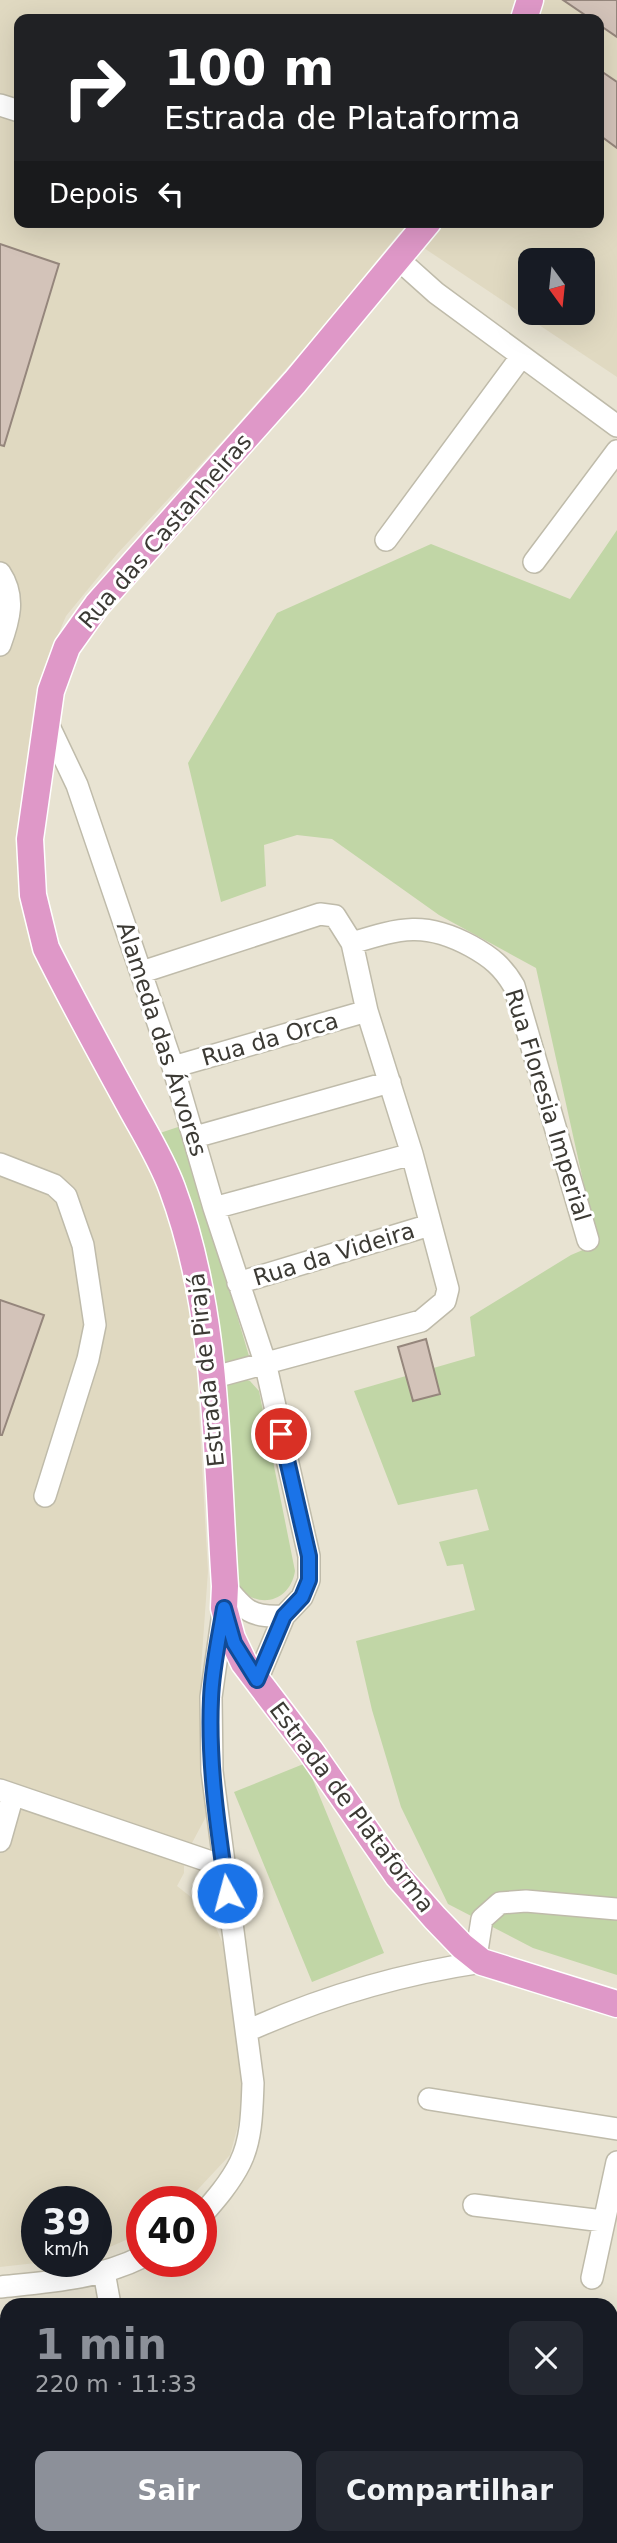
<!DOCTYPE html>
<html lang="pt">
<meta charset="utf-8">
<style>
body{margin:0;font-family:"DejaVu Sans",sans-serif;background:#242831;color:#f1f3f6;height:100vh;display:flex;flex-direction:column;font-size:26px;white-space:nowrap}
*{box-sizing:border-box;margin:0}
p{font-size:23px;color:#9ea1a6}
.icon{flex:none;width:38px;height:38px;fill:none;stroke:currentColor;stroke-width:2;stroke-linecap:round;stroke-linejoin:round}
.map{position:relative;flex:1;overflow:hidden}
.panel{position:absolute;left:0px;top:2298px;width:618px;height:247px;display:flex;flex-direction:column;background:#171b24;border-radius:21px 21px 0 0;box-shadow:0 7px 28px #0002}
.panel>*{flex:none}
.guide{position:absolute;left:14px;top:14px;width:590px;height:214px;border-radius:14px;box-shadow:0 7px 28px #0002;background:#202124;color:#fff;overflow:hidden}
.needle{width:46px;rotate:165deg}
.fabs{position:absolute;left:518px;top:248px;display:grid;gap:14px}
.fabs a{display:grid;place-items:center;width:77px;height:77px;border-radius:14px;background:#171b24;box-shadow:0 7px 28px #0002;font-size:35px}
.speed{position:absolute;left:21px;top:2186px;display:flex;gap:14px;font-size:35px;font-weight:700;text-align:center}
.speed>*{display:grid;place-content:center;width:91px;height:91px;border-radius:50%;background:#171b24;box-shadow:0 7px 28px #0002;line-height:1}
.speed small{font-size:18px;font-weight:400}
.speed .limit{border:10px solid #d22;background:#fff;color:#111}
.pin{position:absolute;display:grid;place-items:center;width:60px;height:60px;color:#fff;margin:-30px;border:4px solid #fff;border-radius:50%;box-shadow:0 2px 7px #0007}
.me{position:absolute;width:77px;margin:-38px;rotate:353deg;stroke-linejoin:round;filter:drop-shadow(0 0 5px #0008)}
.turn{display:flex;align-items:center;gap:24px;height:147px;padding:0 35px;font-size:32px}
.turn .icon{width:91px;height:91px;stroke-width:2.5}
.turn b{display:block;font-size:49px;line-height:60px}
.then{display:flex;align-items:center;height:66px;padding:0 35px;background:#0003;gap:14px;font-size:26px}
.round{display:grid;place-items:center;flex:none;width:74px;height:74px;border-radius:14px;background:#242831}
.overview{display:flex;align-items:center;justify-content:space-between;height:119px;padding:0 35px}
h1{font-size:42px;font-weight:600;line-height:52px;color:#8c9099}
.action{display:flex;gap:14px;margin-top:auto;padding:14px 35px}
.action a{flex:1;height:80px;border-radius:14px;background:#8c9099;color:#fff;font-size:28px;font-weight:600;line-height:80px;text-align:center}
.action a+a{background:#242831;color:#f1f3f6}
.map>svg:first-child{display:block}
.built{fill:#e0d9c1;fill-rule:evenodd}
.green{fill:#c1d6a6}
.building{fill:#d3c3b9;stroke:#95867c;stroke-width:2}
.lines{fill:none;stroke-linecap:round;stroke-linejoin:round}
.minor-casing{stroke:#bfbbaa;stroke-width:24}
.major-casing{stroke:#fff;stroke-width:29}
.minor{stroke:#fff;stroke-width:21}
.major{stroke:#df98c8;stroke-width:26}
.route-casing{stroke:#114b97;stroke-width:18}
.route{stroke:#1a73e8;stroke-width:12}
.labels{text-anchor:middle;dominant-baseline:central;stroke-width:6;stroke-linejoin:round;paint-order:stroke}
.street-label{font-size:23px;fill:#3c3a34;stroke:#fff}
</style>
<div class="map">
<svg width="617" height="2543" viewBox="0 0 617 2543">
<rect width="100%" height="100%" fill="#e8e3d2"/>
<path class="built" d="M0 0H617V377L400 232 317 334 225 438 117 554 66 616 50 654 37 696 22 871 167 1195 193 1305 208 1571 201 1669 209 1811 184 1858V1873L177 1886 196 1901 213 1921 223 1944 229 1968 242 2078 243 2107 230 2155 187 2201 142 2202V2233L96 2253V2202H37V2261H54L0 2267ZM19 19H598V222H19ZM530 261H583V313H530Z"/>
<path class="green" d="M617 530V1975L533 1948 448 1904 401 1807 372 1710 356 1641 475 1610 463 1564 447 1566 439 1542 489 1530 477 1489 398 1505 354 1391 475 1356 470 1317 571 1255 597 1244 536 968 439 915 332 839 297 835 264 845 266 886 221 902 188 763 277 613 431 544 570 599Z
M181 1126 249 1356 220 1365 157 1134Z
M244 1379 250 1381 259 1391 295 1571C290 1602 258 1610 238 1587L225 1386 231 1382Z
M306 1763 384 1953 312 1982 234 1792Z
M617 2352V2543H488L484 2538H611V2360Z"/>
<path class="building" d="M563 0H617V37L598 24V19H591Z
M598 69 617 82V148L598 134Z
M0 244 59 264 4 446 0 445Z
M0 1300 44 1315 2 1435H0Z
M426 1339 440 1394 413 1401 398 1347Z"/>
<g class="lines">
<g class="minor-casing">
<path id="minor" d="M0 105 19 111
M398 259 436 293 617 426
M386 540 521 357
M534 562 617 451
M0 573C16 597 9 620 0 645
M47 722 77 785 173 1067 214 1208 265 1362 309 1556V1580L302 1597 284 1616 257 1680
M352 943C401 928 425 921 471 946 491 957 503 967 514 986L588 1240
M142 972 320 914 335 916 352 943 367 1011 412 1154 448 1289 445 1301 421 1321 211 1378
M173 1067 367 1011
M195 1137 390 1082
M0 1164 54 1185 66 1196 83 1245 95 1325 88 1359 45 1496
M214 1208 412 1154
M238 1283 430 1225
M225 1586C244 1610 251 1618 284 1616
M0 1790 223 1866
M0 1841 13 1795
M476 1957 482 1919 500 1903 526 1901 617 1909
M247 2031C322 1997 401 1974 482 1962
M429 2099 617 2129
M474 2205 603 2221
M201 2216C215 2200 230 2183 240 2163 252 2139 252 2109 253 2083L212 1771 211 1697 223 1613
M104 2272 110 2305
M592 2278 617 2162
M0 2287C48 2282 98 2279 142 2257
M0 2327 7 2358
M72 2538 74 2543
M255 2538 265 2543
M372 2543 384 2538"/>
</g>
<g class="major-casing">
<path id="major" d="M524 19 530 0
M428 222 295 382 97 605 67 647 51 691 30 839 33 895 46 948C72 1000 100 1051 128 1102 143 1130 161 1158 172 1188 219 1314 216 1454 225 1586L224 1608 232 1638 244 1663 310 1750 398 1876 435 1918 462 1946 482 1962 617 2004"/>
</g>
<use href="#minor" class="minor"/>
<use href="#major" class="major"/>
</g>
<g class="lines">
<g class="route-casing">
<path id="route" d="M227 1893C218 1829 208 1764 211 1699 212 1669 219 1638 224 1608L234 1643 257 1680 284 1616 302 1597 309 1580V1556L281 1434"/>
</g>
<use href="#route" class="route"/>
</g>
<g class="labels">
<g class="street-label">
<text transform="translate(165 531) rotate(-49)">Rua das Castanheiras</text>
<text transform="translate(162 1039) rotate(72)">Alameda das Árvores</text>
<text transform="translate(270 1039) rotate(-16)">Rua da Orca</text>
<text transform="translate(548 1105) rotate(73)">Rua Floresia Imperial</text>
<text transform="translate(334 1254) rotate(-17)">Rua da Videira</text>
<text transform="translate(206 1370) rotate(-96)">Estrada de Pirajá</text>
<text transform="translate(352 1807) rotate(53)">Estrada de Plataforma</text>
</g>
</g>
</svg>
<div class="fabs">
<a><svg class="needle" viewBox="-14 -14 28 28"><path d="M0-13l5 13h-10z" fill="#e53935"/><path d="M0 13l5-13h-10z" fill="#9ea1a6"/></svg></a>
</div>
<div class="speed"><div>39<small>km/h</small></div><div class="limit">40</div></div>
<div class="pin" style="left:281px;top:1434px;background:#d93025"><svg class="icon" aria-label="arrive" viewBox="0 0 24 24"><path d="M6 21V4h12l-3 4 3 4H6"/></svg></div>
<svg class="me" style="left:227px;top:1893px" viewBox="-20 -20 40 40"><circle r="17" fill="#1a73e8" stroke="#fff" stroke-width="3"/><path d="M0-11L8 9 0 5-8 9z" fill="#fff"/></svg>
<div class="guide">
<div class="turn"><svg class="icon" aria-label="right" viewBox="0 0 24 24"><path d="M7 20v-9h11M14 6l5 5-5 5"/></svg><div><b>100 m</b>Estrada de Plataforma</div></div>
<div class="then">Depois<svg class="icon" aria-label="left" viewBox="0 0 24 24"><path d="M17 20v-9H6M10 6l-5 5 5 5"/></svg></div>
</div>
<section class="panel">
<div class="overview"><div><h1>1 min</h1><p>220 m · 11:33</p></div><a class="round"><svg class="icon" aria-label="close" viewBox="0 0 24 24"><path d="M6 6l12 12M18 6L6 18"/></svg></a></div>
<div class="action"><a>Sair</a><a>Compartilhar</a></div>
</section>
</div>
